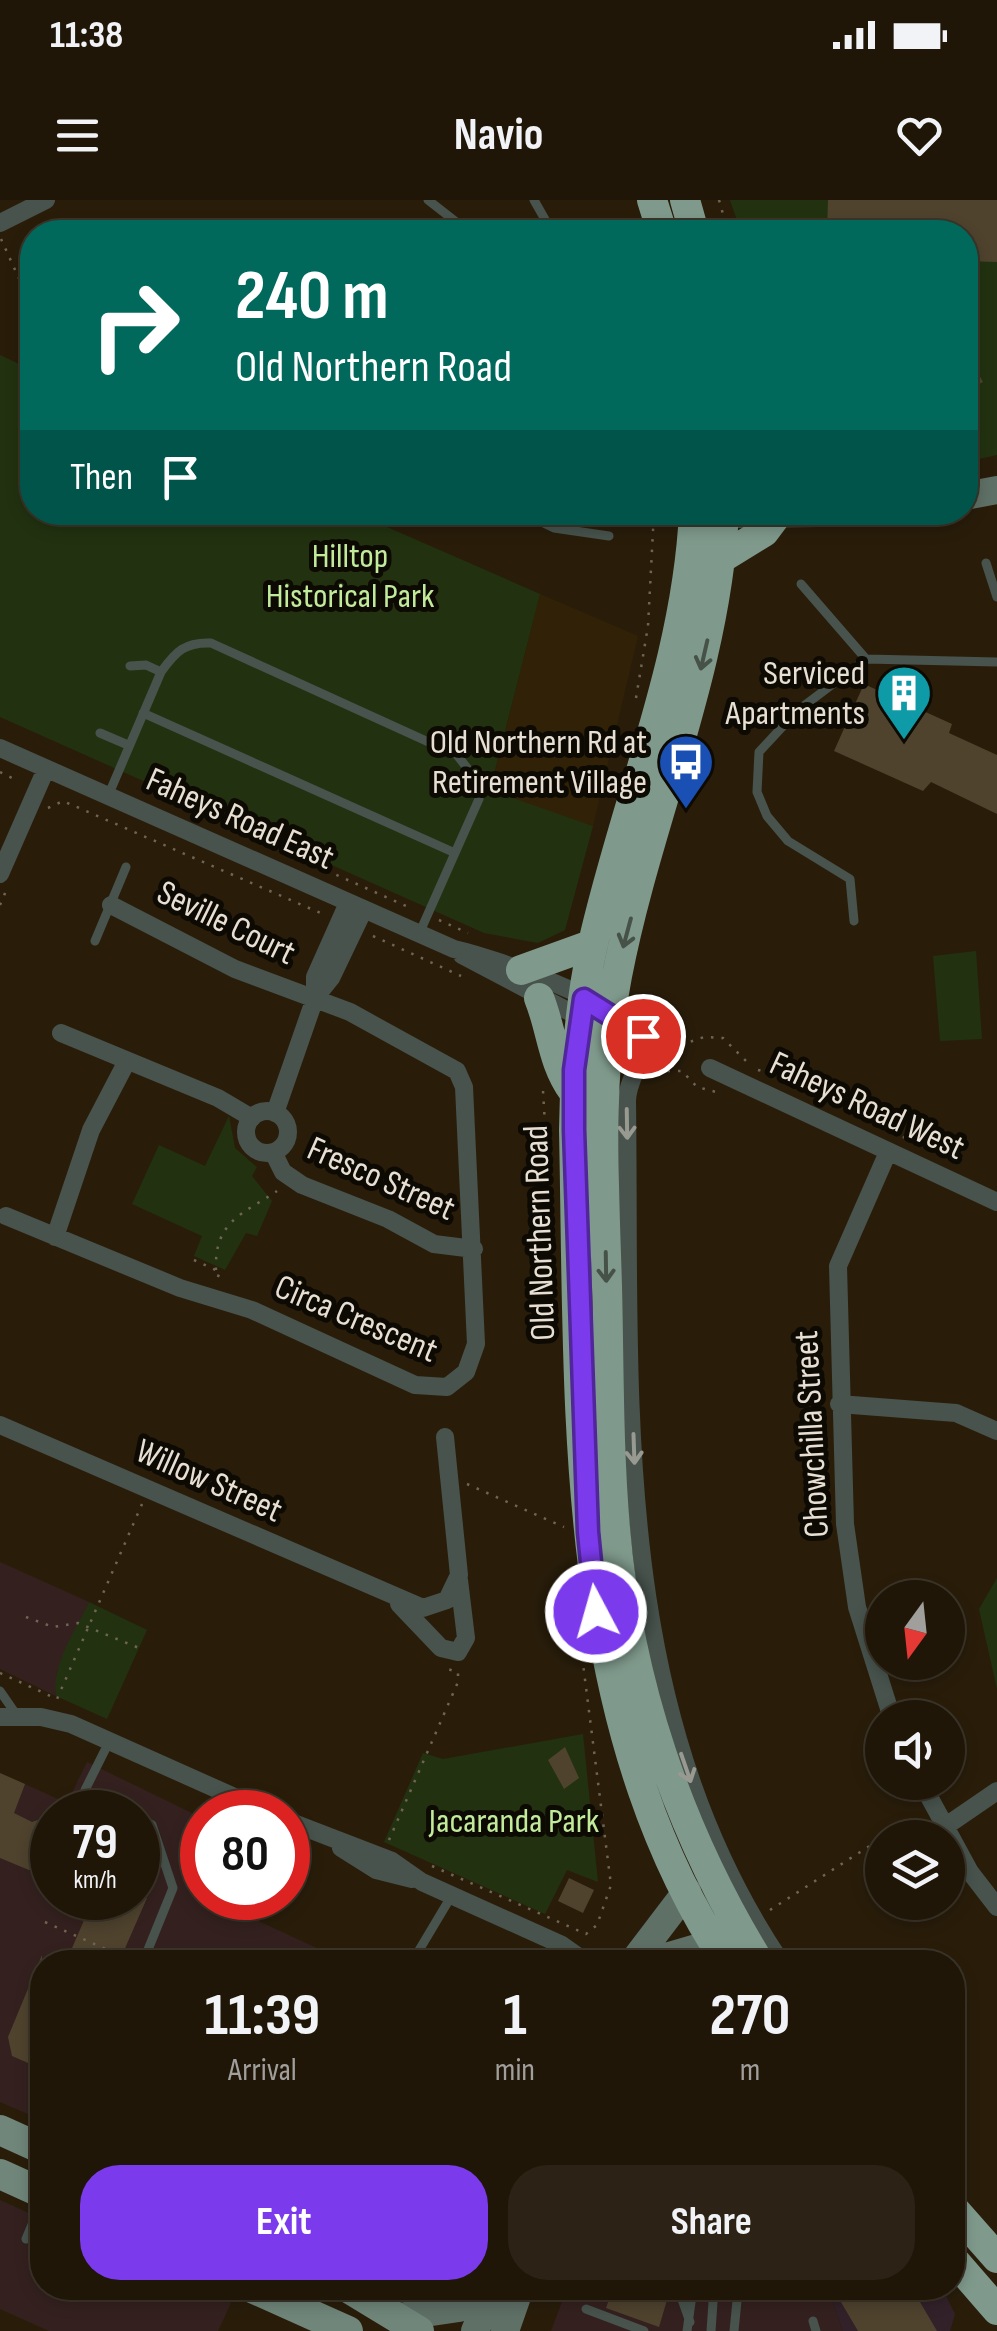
<!DOCTYPE html>
<style>
body{margin:0;font-family:"Sofia Sans Condensed",sans-serif;background:#2c2316;color:#f1f3f6;height:100vh;display:flex;flex-direction:column;font-size:38px;white-space:nowrap}
*{box-sizing:border-box;margin:0}
p{font-size:32px;color:#a19f9c}
.icon{flex:none;width:55px;height:55px;fill:none;stroke:currentColor;stroke-width:2;stroke-linecap:round;stroke-linejoin:round}
.map{position:relative;flex:1;overflow:hidden}
.details{position:absolute;left:30px;top:1750px;width:935px;height:350px;display:flex;flex-direction:column;background:#1f1608;border-radius:40px;box-shadow:0 5px 15px #0003,0 0 0 2px #3c3529}
.details>*{flex:none}
.guide{position:absolute;left:20px;top:20px;width:958px;height:305px;border-radius:40px;box-shadow:0 5px 15px #0003,0 0 0 2px #3c3529;background:#00695c;color:#fff;overflow:hidden}
.needle{width:65px;rotate:195deg}
.controls{position:absolute;left:865px;top:1380px;display:grid;gap:20px}
.controls a{display:grid;place-items:center;width:100px;height:100px;border-radius:50%;background:#1f1608;box-shadow:0 5px 15px #0003,0 0 0 2px #3c3529;font-size:50px}
.speed{position:absolute;left:30px;top:1590px;display:flex;gap:20px;font-size:50px;font-weight:700;text-align:center}
.speed>*{display:grid;place-content:center;width:130px;height:130px;border-radius:50%;background:#1f1608;box-shadow:0 5px 15px #0003,0 0 0 2px #3c3529;line-height:1}
.speed small{font-size:25px;font-weight:400}
.speed .limit{border:15px solid #d22;background:#fff;color:#111}
.pin{position:absolute;display:grid;place-items:center;width:85px;height:85px;color:#fff;margin:-42px;border:5px solid #fff;border-radius:50%;box-shadow:0 2px 10px #0007}
.me{position:absolute;width:110px;margin:-55px;rotate:354deg;stroke-linejoin:round;filter:drop-shadow(0 0 8px #0008)}
.turn{display:flex;align-items:center;gap:35px;height:210px;padding:0 50px;font-size:45px}
.turn .icon{width:130px;height:130px;stroke-width:2.5}
.turn b{display:block;font-size:70px;line-height:85px}
.then{display:flex;align-items:center;height:95px;padding:0 50px;background:#0003;gap:20px;font-size:38px}
.eta{display:flex;justify-content:space-evenly;align-items:center;height:170px;text-align:center}
.eta b{font-size:60px;font-weight:700;line-height:70px}
.primary-button{display:flex;gap:20px;margin-top:auto;padding:20px 50px}
.primary-button a{flex:1;height:115px;border-radius:40px;background:#7c3aed;color:#fff;font-size:40px;font-weight:700;line-height:115px;text-align:center}
.primary-button a+a{background:#2c2316;color:#f1f3f6}
.status{display:flex;justify-content:space-between;align-items:center;height:70px;padding:0 50px;background:#1f1608;direction:ltr}
.status svg{height:28px;fill:currentColor}
header{display:flex;justify-content:space-between;align-items:center;height:130px;padding:0 50px;background:#1f1608;font-size:45px;font-weight:700}
.map>svg:first-child{display:block}
.commercial{fill:#34211f;fill-rule:evenodd}
.built{fill:#312207}
.education{fill:#322129}
.green{fill:#223210}
.building{fill:#4f432e}
.lines{fill:none;stroke-linecap:round;stroke-linejoin:round}
.path{stroke:#706555;stroke-width:2.5;stroke-dasharray:2.5 8;stroke-linecap:butt}
.lane{stroke:#48534d;stroke-width:9}
.street{stroke:#48534d;stroke-width:18}
.secondary{stroke:#5f7067;stroke-width:28}
.primary{stroke:#70867a;stroke-width:30}
.highway{stroke:#7f9a8c;stroke-width:30}
.oneway{stroke:#465248}
.oneway2{stroke:#989990}
.route-casing{stroke:#51269a;stroke-width:25}
.route{stroke:#7c3aed;stroke-width:18}
.labels{text-anchor:middle;dominant-baseline:central;stroke-width:10;stroke-linejoin:round;paint-order:stroke}
.park-label{font-size:35px;fill:#c1ea9a;stroke:#0d0903}
.poi-label{font-size:35px;fill:#e7dfd3;stroke:#0d0903;text-anchor:end}
.street-label{font-size:35px;fill:#e7dfd3;stroke:#0d0903}
</style>
<div class="status"><b>11:38</b><svg viewBox="0 0 49 12"><path d="M0 12V9h3v3zM5 12V6h3v6zM10 12V3h3v9zM15 12V0h3v12zM26 1h20v11H26zM47 4h2v5h-2z"/></svg></div>
<header><svg class="icon" aria-label="menu" viewBox="0 0 24 24"><path d="M4 6h16M4 12h16M4 18h16"/></svg>Navio<svg class="icon" aria-label="heart" viewBox="0 0 24 24"><path d="M12 20l-8-8c-3-5 5-10 8-4 3-6 11-1 8 4z"/></svg></header>
<div class="map">
<svg width="997" height="2131" viewBox="0 0 997 2131">
<rect width="100%" height="100%" fill="#291d0a"/>
<path class="commercial" d="M0 1362 89 1402 57 1471 56 1496 0 1469Z
M87 1562 202 1618V1658L193 1691 347 1762H42V1920L0 1902V1573L67 1603ZM52 1612H138V1698H52Z
M0 2000 42 2019V2088H196L231 2103 218 2131H49L0 2109Z
M567 2088H828L843 2131H551Z"/>
<path class="built" d="M540 394 638 436 593 626 490 591Z"/>
<path class="education" d="M828 2088H942L955 2114 950 2131H843Z"/>
<path class="green" d="M730 0H997V255L965 262V32H741Z
M0 155 32 170V312L355 313 540 394 490 590 593 626 565 730 538 743 484 733 0 517Z
M976 751 982 839 940 841 933 756Z
M229 916 235 948 257 967 252 976 272 1001 257 1036 246 1033 225 1070 194 1056 202 1036 132 1004 159 945 205 966Z
M997 1378V1489L979 1409Z
M89 1402 147 1430 107 1519 56 1496C51 1465 76 1430 89 1402Z
M583 1534 598 1682 567 1670 545 1714 384 1642 423 1553 443 1559Z"/>
<path class="building" d="M828 0H997V62L965 61V32H827Z
M965 149 983 182 965 191Z
M864 484 952 524 949 533 997 555V614L931 582 923 591 834 551Z
M565 1547 579 1578 564 1589 548 1560Z
M0 1573 25 1584 14 1613 32 1622 52 1615V1664L29 1670 0 1658Z
M569 1678 594 1690 583 1713 558 1701Z
M77 1698H147L119 1762H66L85 1718Z
M42 1755V1869L12 1856 8 1837Z
M613 2088 670 2090 659 2127 606 2108Z
M843 2088H918L925 2099 920 2102 937 2131H858L835 2092Z"/>
<g class="lines">
<path class="path" d="M719 0 728 32
M1 39 32 107
M636 498 648 426 654 312
M0 572 12 578
M154 594 413 709
M48 608 63 601 325 715
M0 705 6 691
M439 720 468 733
M373 736 461 776
M661 852 704 837 723 838 751 866
M758 870 787 877 832 904
M657 871H682L697 887 720 893
M543 891 550 1008
M893 933 961 960
M961 959 966 941
M194 1060 220 1072 216 1081
M216 1070C214 1021 243 1014 277 991
M467 1284 564 1327
M26 1417 53 1427 78 1423 139 1448
M0 1473 57 1499 142 1304
M883 1638 918 1615
M389 1640 458 1482V1472L444 1468
M432 1666 586 1734 597 1725 611 1685 580 1440
M770 1710 882 1638
M45 1722 130 1760"/>
<path class="lane" d="M428 0 469 32
M534 0 547 23 542 32
M521 312 554 328 609 336
M986 363 997 397
M801 384 866 459
M130 466 146 465 161 472
M143 513 455 653
M100 533 128 545
M108 596 161 472C176 451 185 442 211 443L457 555 478 582 479 599 419 734
M854 721 850 679 788 641 767 616 757 592 759 552 797 511 866 459 997 462
M95 741 126 667
M0 1491 18 1517
M109 1542 85 1590 129 1612
M138 1617 152 1625 173 1688 143 1762
M412 1762 452 1695
M26 2039 42 2001
M678 2088 690 2122
M586 2109 644 2131
M813 2121 816 2131
M687 2131 693 2088
M711 2131 714 2088
M734 2131 737 2101"/>
<path class="street" d="M0 23 46 0
M0 548 454 749C498 759 615 801 643 836 648 857 627 877 627 901 631 1196 608 1505 781 1762
M0 674 46 569
M462 755 585 820
M315 798 331 778 364 709
M61 833 218 898 252 918
M710 868 997 1002
M246 932a21 21 0 1 1 42 0a21 21 0 1 1-42 0Z
M275 913 315 798V777L348 703
M273 952 283 972 302 985 388 1019 434 1044 474 1049
M888 952 838 1066 845 1324 857 1407 892 1518
M6 1016 180 1088 252 1110 415 1185 447 1187 466 1172 476 1144 464 887 457 871 350 812 235 769 111 705
M55 1037 91 930 126 863
M839 1204 956 1213 997 1231
M0 1225 423 1408 447 1400 459 1375 445 1237
M399 1404 441 1448 458 1452 466 1438 459 1380
M0 1517H41L71 1524 268 1612
M921 1582 970 1672 997 1707
M288 1621 392 1661 422 1682 562 1745 586 1762
M943 1628 997 1591
M341 1648 376 1670 412 1679"/>
<path class="secondary" d="M965 296 997 290
M703 314 932 312
M633 1762 687 1691
M649 1762 714 1743
M398 2117 459 2108 493 2090
M475 2131 494 2088
M505 2131 520 2088"/>
<path class="primary" d="M0 1930 42 1949
M0 1974 42 1993
M252 2088 348 2131
M348 2088 419 2131"/>
<path class="highway" d="M652 0 662 32
M685 0 694 32
M694 312C687 463 624 603 592 748 579 808 575 869 574 930 580 1209 566 1519 726 1762
M724 312C716 474 647 620 617 776 597 879 604 982 607 1086 609 1166 608 1248 615 1328 628 1482 678 1630 759 1762
M720 359 764 332 776 316
M521 770 593 744
M539 798C552 830 552 862 573 891
M952 2007 997 2058
M952 2058 997 2110"/>
</g>
<defs><path id="oneway-shaft" d="M-6 0H5M1.5-3L5.5 0L1.5 3" fill="none" stroke-width="1.6" stroke-linecap="round" stroke-linejoin="round" transform="scale(2.5)"/></defs>
<g class="oneway">
<use href="#oneway-shaft" transform="translate(704 455) rotate(103)"/>
<use href="#oneway-shaft" transform="translate(627 733) rotate(105)"/>
<use href="#oneway-shaft" transform="translate(606 1067) rotate(89)"/>
</g>
<g class="oneway2">
<use href="#oneway-shaft" transform="translate(627 924) rotate(89)"/>
<use href="#oneway-shaft" transform="translate(634 1249) rotate(88)"/>
<use href="#oneway-shaft" transform="translate(686 1568) rotate(71)"/>
</g>
<g class="lines">
<g class="route-casing">
<path id="route" d="M596 1412 588 1332 574 930V870L584 799 643 836"/>
</g>
<use href="#route" class="route"/>
</g>
<defs>
<g id="building-pin" transform="scale(2.875)"><path d="M0 17L-7.5 6A9.5 9.5 0 1 1 7.5 6Z" fill="#0f9aa8" stroke="#0d0903"/><path d="M-4-6H4V6H1V3H-1V6H-4ZM-2.5-4.3h1.7v1.8h-1.7ZM.8-4.3h1.7v1.8H.8ZM-2.5-1h1.7V.8h-1.7ZM.8-1h1.7V.8H.8Z" fill="#fff"/></g>
<g id="bus-pin" transform="scale(2.875)"><path d="M0 17L-7.5 6A9.5 9.5 0 1 1 7.5 6Z" fill="#1a4fb4" stroke="#0d0903"/><path d="M-5-6H5V4H4V6H2V4H-2V6H-4V4H-5ZM-3.5-4V0h7V-4ZM-3.5 1.2v1.5H-2V1.2ZM2 1.2v1.5H3.5V1.2Z" fill="#fff"/></g>
</defs>
<g fill-rule="evenodd">
<use href="#building-pin" x="904" y="493"/>
<use href="#bus-pin" x="686" y="562"/>
</g>
<g class="labels">
<g class="park-label">
<text x="350" y="356">Hilltop<tspan x="350" dy="40">Historical Park</tspan></text>
<text x="514" y="1621">Jacaranda Park</text>
</g>
<g class="poi-label">
<text x="865" y="473">Serviced<tspan x="865" dy="40">Apartments</tspan></text>
<text x="647" y="542">Old Northern Rd at<tspan x="647" dy="40">Retirement Village</tspan></text>
</g>
<g class="street-label">
<text transform="translate(240 619) rotate(24)">Faheys Road East</text>
<text transform="translate(226 723) rotate(26)">Seville Court</text>
<text transform="translate(867 906) rotate(25)">Faheys Road West</text>
<text transform="translate(381 979) rotate(24)">Fresco Street</text>
<text transform="translate(540 1033) rotate(-92)">Old Northern Road</text>
<text transform="translate(356 1119) rotate(23)">Circa Crescent</text>
<text transform="translate(812 1234) rotate(-93)">Chowchilla Street</text>
<text transform="translate(209 1281) rotate(24)">Willow Street</text>
</g>
</g>
</svg>
<div class="controls">
<a><svg class="needle" viewBox="-14 -14 28 28"><path d="M0-13l5 13h-10z" fill="#e53935"/><path d="M0 13l5-13h-10z" fill="#a19f9c"/></svg></a>
<a><svg class="icon" aria-label="sound" viewBox="0 0 24 24"><path d="M4 9h4l5-4v14l-5-4H4zM17 9q2 3 0 6"/></svg></a>
<a><svg class="icon" aria-label="layers" viewBox="0 0 24 24"><path d="M12 4l9 5-9 5-9-5zM3 14l9 5 9-5"/></svg></a>
</div>
<div class="speed"><div>79<small>km/h</small></div><div class="limit">80</div></div>
<div class="pin" style="left:643px;top:836px;background:#d93025"><svg class="icon" aria-label="arrive" viewBox="0 0 24 24"><path d="M6 21V4h12l-3 4 3 4H6"/></svg></div>
<svg class="me" style="left:596px;top:1412px" viewBox="-20 -20 40 40"><circle r="17" fill="#7c3aed" stroke="#fff" stroke-width="3"/><path d="M0-11L8 9 0 5-8 9z" fill="#fff"/></svg>
<div class="guide">
<div class="turn"><svg class="icon" aria-label="right" viewBox="0 0 24 24"><path d="M7 20v-9h11M14 6l5 5-5 5"/></svg><div><b>240 m</b>Old Northern Road</div></div>
<div class="then">Then<svg class="icon" aria-label="arrive" viewBox="0 0 24 24"><path d="M6 21V4h12l-3 4 3 4H6"/></svg></div>
</div>
<section class="details">
<div class="eta">
<div><b>11:39</b><p>Arrival</p></div>
<div><b>1</b><p>min</p></div>
<div><b>270</b><p>m</p></div>
</div>
<div class="primary-button"><a>Exit</a><a>Share</a></div>
</section>
</div>
